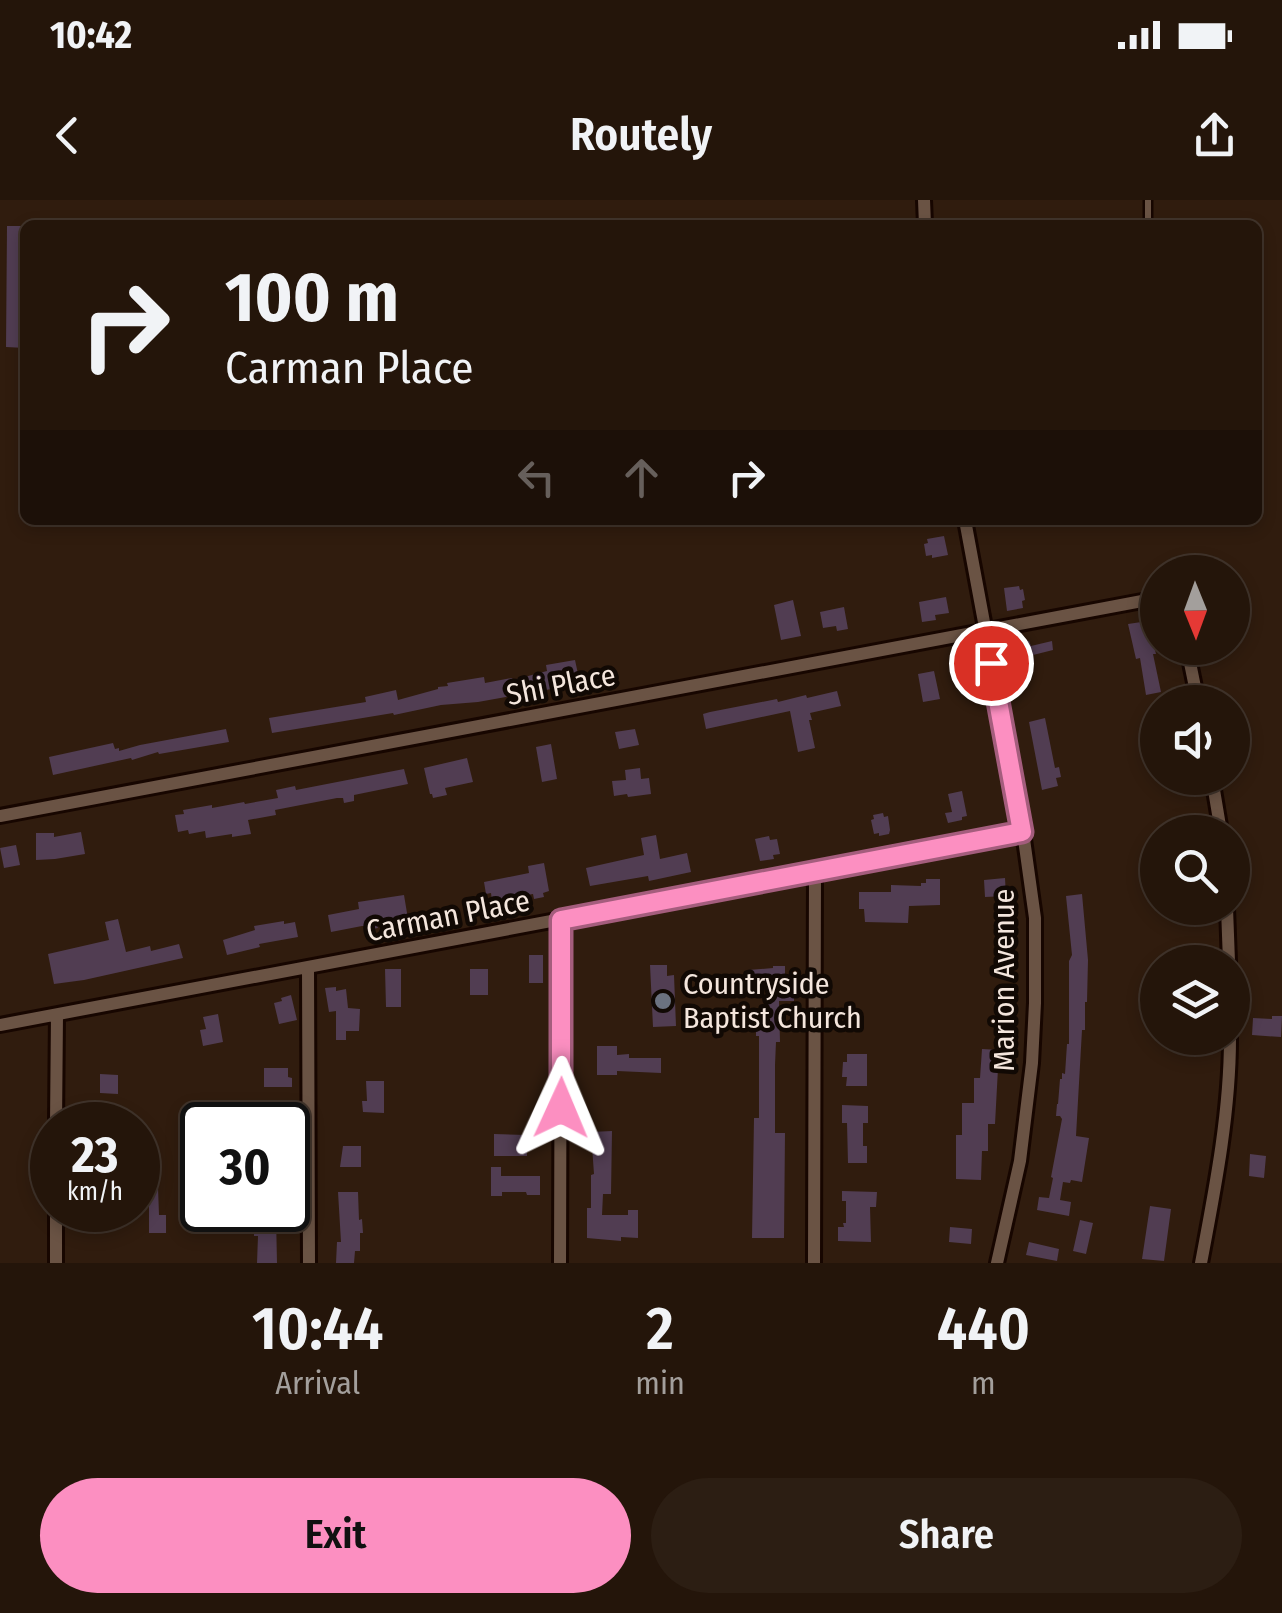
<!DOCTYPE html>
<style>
body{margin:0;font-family:"Fira Sans Condensed",sans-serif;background:#2c1e13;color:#f1f3f6;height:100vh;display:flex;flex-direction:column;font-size:38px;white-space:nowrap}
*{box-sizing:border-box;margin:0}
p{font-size:32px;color:#a39f9c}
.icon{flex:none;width:55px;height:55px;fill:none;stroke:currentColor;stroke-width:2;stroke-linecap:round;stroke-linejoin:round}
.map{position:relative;height:1063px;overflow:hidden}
.side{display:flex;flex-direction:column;background:#24150a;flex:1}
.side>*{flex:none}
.top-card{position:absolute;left:20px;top:20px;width:1242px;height:305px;border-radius:15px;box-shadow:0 5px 15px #0003,0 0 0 2px #41342b;background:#24150a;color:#f1f3f6;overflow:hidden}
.needle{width:65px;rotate:179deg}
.fabs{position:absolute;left:1140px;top:355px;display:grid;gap:20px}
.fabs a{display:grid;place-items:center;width:110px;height:110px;border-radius:50%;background:#24150a;box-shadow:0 5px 15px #0003,0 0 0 2px #41342b;font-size:50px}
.speed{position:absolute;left:30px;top:902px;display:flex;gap:20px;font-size:50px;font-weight:700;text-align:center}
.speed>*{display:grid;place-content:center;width:130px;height:130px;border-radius:50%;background:#24150a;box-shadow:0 5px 15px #0003,0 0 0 2px #41342b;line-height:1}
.speed small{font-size:25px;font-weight:400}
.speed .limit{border:5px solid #111;border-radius:15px;background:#fff;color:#111}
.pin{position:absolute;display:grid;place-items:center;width:85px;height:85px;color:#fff;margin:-42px;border:5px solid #fff;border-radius:50%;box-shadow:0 2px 10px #0007}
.me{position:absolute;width:110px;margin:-55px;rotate:1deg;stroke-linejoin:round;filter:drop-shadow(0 0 8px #0008)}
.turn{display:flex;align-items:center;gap:35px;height:210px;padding:0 40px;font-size:45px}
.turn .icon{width:130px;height:130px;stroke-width:2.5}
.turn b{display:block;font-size:70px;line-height:85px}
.lanes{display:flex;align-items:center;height:95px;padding:0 40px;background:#0003;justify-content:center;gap:50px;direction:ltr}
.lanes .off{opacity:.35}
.eta{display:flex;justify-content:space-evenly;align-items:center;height:170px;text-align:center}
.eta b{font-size:60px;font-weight:600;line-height:70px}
.primary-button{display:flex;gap:20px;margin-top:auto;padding:20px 40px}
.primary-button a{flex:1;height:115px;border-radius:60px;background:#fc8fc1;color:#111;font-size:40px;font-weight:600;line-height:115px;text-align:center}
.primary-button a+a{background:#2c1e13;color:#f1f3f6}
.status{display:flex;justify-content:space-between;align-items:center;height:70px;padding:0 50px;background:#24150a;direction:ltr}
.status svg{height:28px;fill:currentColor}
header{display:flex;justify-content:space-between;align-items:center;height:130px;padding:0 40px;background:#24150a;font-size:45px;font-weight:600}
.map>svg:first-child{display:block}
.building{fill:#513d52}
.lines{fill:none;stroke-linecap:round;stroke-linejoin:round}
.service-casing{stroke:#170600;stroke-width:11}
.minor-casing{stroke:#170600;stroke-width:18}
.service{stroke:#6a5344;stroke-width:6}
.minor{stroke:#6a5344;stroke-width:12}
.route-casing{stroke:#a45d7d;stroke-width:25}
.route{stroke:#fc8fc1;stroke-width:18}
.worship-dot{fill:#6b7280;stroke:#110904;stroke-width:4}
.labels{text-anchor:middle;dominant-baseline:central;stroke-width:9;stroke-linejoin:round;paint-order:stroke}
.street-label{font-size:30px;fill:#f4e6dd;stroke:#110904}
.poi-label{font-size:30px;fill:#f4e6dd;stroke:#110904;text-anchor:start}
</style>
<div class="status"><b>10:42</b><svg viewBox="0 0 49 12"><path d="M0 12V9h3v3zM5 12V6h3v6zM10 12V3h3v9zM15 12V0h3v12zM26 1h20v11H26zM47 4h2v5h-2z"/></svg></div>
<header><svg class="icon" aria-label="back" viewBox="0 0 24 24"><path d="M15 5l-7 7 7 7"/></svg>Routely<svg class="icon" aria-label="share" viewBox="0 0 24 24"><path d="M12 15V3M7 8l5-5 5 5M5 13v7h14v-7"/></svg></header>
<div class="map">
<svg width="1282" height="1063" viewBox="0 0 1282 1063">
<rect width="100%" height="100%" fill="#301c0e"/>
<path class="building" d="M7 26H25V148L6 147Z
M944 336 948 355 932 358V355L926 356 924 344 928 343 927 339Z
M1019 386 1020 390 1023 389 1025 400 1022 401 1023 408 1007 411 1004 388Z
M946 397 949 413 935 415 936 420 922 422 919 402Z
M793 400 801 436 781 440 774 405Z
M844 407 848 429 837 431 836 426 823 428 820 412Z
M1148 421 1156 454H1153L1161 492 1146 495 1140 458 1136 459 1128 424Z
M1029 441 1031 446 1052 441 1053 450 1033 455 1034 462 1018 465 1013 444Z
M575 460 578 474 566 476 568 486 478 502 441 505 394 515 393 513 272 533 269 518 366 502 365 497 396 490 398 500 438 489V487L448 486 447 483 484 477 485 483 512 478 513 480 547 471 546 465Z
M934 471 940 499 923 502 918 474Z
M837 491 841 506 810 513 812 520H809L815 548 798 552 790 511 706 529 703 514 710 512 777 499 778 502 806 495 807 498Z
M1045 518 1055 568 1059 567 1061 577 1056 578 1058 586 1042 590 1029 522Z
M226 529 229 542 159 554 158 552 132 560 131 558 53 575 49 557 113 543 115 549 119 548V551L140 545Z
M635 529 639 545 619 549 615 532Z
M551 544 557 579 542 582 536 547Z
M467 558 473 582 445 588 447 595 433 598 432 594H430L424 568Z
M640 568 641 579 649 578 651 594 628 597 627 594 614 596 612 581 626 580 625 570Z
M404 569 408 584 354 595V601L344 603 343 598H337L275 610 276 615 248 620 251 634 232 637V634L206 638 205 631 189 634 188 630 178 632 175 615 184 614 183 610 212 605V608L244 602 245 604 278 598 276 590 295 586 296 590Z
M962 591 967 616 962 617V620L948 623 945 613 952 612 948 594Z
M883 613 884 617 888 616 890 630 889 634 879 636V633L874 634 871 620 874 619 873 615Z
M81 632 85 654 55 659 36 660V633H54V637Z
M656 635 660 659 687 653 691 672 649 681 648 676 590 686 586 668 644 655 641 638Z
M769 636 770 640 777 639 780 654 773 655 774 659 760 661 755 639Z
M16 645 20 665 4 668 0 648Z
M544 663 549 691 543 693 544 697 534 699 533 694 492 701 491 693 486 694 484 682 529 673 528 666Z
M1005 678 1006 696 985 697 984 680Z
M926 679H940V705L909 706 908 723 865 722 864 709H859V692H891V685L921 686V683H926Z
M1082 694 1088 760 1087 802H1085V830H1082L1076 936 1089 938 1082 982 1071 980 1070 983 1063 982 1060 1000 1071 1002 1069 1016 1037 1010 1039 997 1049 998 1053 978 1051 977 1062 919 1060 916H1056L1057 904H1058L1060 879H1062V873L1065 874 1067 844H1069V761L1072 755 1066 696Z
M404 695 408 719 377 725 378 728 366 730V726H362L331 732 328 715 359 709 358 702Z
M118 719 126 752 150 746 151 751 179 744 183 758 84 780 54 784 48 754 109 740 105 722Z
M284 721V724L295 722 298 737 259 744 260 747 227 755 223 740 255 730 254 726Z
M1198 747V762H1177V748Z
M529 755H543V783H529Z
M650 765H667V776L674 775 676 826 653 827Z
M773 766H785V779H794V801H779L780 842H776L775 865V933H785L784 1038H752L754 918H759V836H756V818H768V784L748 785V770L773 768Z
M385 769H401V807H386Z
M470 769H488V795H470Z
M336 787V791L346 789 348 808 360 809 359 831H346V840H336V811L329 812 325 788Z
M291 795 297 820 279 824 274 803 282 801 281 798Z
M218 814 223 842 203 846 200 830 206 829 203 817Z
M1272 816H1282L1281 837 1252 835 1253 818 1272 819Z
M597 846H617V855L629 854V858H661V873L617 871V875H597Z
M982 849 999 850 995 924H988V951H982L981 980 956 979V935H962V903H974V878H980Z
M847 854H867V886H846L847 877H842L843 862H847Z
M264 868H288V877L292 878V887H264Z
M100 874 118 875V894L100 893Z
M366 881H384V913L363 912 362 901H367Z
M842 905 868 906V923H863V946H867V963H848L847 923H842Z
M612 931 611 994H603L602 1015H628V1010H638V1038L621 1037V1041L587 1038V1008H591V975L594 974 591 932Z
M494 934 527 935V956H494Z
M343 946H361V967H340Z
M1250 954 1266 956 1264 978 1249 976Z
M491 967H501V976H540V995H527L526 992H502V996H491Z
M158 987 159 1015H166V1033H149V988Z
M842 991 877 992 876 1007H870L871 1042 838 1041V1027H844L843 1023H846V1001H842Z
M338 992H358L359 1020 362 1019 363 1033H360V1051H355L354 1063H336L337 1042H341Z
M1150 1006 1171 1009 1164 1061 1142 1059Z
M276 1016 277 1063H257L258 1036H254V1017Z
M1080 1020 1093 1023 1086 1054 1073 1051Z
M950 1027 972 1029 971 1044 949 1042Z
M1029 1042 1059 1049 1057 1061 1026 1055Z"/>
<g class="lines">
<g class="service-casing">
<path id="service" d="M1148 25V0"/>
</g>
<g class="minor-casing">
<path id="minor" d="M924 0 925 25
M965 320 1023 632 1035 718V803L1032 863 1020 961 997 1063
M1187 448 1198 502
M1212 578 1221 632
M0 616 1158 398
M1227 708 1229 762
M308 767 309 1063
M0 825 1023 632
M56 925 57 815
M56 1063V1010
M560 1063 561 720
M814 1063 815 673
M1201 1063C1215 989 1230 913 1230 838"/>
</g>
<use href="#service" class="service"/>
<use href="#minor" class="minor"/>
</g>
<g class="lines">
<g class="route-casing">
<path id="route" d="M561 908V720L1022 632 991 463"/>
</g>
<use href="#route" class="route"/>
</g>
<circle class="worship-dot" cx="663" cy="801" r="10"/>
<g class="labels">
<g class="street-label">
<text transform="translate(561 485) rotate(-11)">Shi Place</text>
<text transform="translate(448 716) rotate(-11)">Carman Place</text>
<text transform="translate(1004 780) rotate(-90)">Marion Avenue</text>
</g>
<g class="poi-label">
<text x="683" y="784">Countryside<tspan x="683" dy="34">Baptist Church</tspan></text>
</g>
</g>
</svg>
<div class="fabs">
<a><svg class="needle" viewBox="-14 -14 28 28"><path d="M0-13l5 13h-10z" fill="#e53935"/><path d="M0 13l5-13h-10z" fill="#a39f9c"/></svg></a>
<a><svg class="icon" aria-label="sound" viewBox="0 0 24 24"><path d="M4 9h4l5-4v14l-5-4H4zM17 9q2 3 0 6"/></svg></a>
<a><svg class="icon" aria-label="search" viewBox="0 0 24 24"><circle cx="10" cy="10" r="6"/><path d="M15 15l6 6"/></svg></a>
<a><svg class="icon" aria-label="layers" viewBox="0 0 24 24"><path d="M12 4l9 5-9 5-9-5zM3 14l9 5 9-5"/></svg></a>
</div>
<div class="speed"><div>23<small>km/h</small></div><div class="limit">30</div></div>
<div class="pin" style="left:991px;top:463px;background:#d93025"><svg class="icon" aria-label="arrive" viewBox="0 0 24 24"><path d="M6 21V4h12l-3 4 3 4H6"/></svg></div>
<svg class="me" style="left:561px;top:908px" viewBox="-20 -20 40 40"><path d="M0-17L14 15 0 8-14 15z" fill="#fc8fc1" stroke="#fff" stroke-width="4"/></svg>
<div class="top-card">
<div class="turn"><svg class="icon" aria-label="right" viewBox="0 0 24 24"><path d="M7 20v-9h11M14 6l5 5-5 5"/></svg><div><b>100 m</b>Carman Place</div></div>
<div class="lanes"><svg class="icon off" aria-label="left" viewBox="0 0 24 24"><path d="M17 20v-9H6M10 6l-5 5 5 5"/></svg><svg class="icon off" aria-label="ahead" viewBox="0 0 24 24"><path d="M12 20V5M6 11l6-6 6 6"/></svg><svg class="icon" aria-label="right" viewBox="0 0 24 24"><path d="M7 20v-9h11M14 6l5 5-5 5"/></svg></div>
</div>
</div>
<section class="side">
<div class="eta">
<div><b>10:44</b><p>Arrival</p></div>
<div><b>2</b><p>min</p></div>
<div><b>440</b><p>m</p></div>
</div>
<div class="primary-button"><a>Exit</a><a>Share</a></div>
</section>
